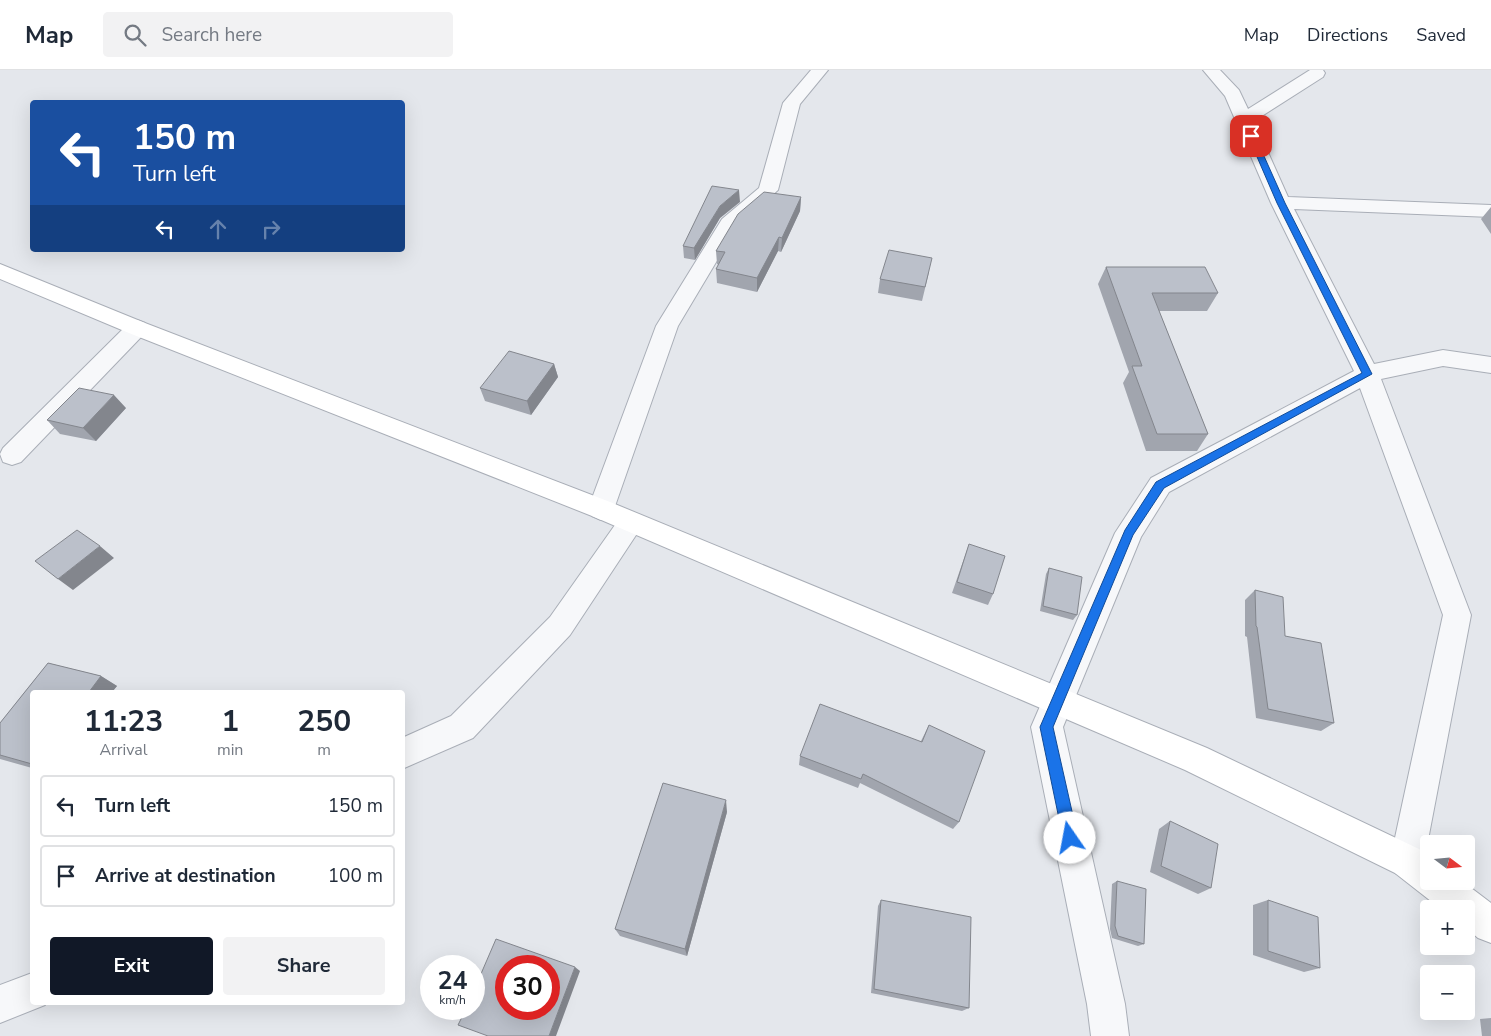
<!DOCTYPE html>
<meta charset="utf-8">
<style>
body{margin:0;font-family:"Nunito Sans",sans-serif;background:#f2f2f3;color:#1f2937;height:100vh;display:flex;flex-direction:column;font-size:19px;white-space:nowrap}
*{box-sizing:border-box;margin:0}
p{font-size:16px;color:#747a83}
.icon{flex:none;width:28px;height:28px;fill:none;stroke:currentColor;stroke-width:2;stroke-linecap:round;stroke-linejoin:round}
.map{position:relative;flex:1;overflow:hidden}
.details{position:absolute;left:30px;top:620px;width:375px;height:315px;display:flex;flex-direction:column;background:#fff;border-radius:5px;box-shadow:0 5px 20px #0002}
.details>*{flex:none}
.banner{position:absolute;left:30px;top:30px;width:375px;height:152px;border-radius:5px;box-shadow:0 5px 20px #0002;background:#1a4fa0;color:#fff;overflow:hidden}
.needle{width:32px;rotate:106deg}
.fabs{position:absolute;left:1420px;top:765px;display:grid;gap:10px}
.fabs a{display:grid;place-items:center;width:55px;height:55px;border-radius:5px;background:#fff;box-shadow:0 5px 20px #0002;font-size:25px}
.speed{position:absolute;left:420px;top:885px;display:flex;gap:10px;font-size:25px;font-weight:700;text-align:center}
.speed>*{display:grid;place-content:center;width:65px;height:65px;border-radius:50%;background:#fff;box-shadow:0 5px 20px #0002;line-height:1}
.speed small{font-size:12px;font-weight:400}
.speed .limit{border:8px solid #d22;background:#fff;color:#111}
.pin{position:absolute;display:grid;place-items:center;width:42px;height:42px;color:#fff;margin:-21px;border-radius:10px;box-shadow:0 2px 8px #0006}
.me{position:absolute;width:55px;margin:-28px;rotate:348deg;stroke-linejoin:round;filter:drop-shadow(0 0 4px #0008)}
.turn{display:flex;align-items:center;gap:18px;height:105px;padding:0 20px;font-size:22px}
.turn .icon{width:65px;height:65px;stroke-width:2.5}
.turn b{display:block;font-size:35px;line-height:42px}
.lanes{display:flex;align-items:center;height:48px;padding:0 20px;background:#0003;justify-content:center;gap:25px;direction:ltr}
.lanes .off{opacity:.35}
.eta{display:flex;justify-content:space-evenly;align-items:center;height:85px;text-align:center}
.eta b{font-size:30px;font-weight:700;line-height:35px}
.primary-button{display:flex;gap:10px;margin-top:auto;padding:10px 20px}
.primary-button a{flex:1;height:58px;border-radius:5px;background:#111827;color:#fff;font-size:20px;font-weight:700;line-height:58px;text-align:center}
.primary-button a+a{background:#f2f2f3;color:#1f2937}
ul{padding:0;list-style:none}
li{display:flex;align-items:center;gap:15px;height:62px;margin:0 10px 8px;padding:0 10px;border:2px solid #e0e1e3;border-radius:5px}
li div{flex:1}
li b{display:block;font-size:19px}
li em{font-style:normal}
header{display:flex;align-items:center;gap:30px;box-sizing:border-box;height:70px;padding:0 25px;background:#fff;border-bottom:1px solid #e0e1e3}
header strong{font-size:24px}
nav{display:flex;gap:28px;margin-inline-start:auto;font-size:18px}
.search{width:350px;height:45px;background:#f2f2f3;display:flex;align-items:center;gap:12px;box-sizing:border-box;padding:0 18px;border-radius:5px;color:#747a83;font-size:19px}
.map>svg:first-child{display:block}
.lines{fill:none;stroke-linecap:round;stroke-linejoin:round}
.street-casing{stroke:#a9aeb7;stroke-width:2}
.secondary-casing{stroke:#a9aeb7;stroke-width:2}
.street{fill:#f7f8fa;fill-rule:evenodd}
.secondary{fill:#fff;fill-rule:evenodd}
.wall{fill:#a1a5ae}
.shaded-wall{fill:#83868d}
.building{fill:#bbc0ca;stroke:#83868d;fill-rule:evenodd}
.route{fill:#1a73e8;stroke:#114b97}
</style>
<header>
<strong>Map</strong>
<div class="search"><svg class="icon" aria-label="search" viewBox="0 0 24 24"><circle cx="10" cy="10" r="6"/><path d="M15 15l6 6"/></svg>Search here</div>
<nav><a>Map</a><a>Directions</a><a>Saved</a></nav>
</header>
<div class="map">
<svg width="1491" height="966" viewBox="0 0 1491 966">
<rect width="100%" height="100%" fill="#e4e7ec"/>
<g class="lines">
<g class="street-casing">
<path id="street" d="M811 0H828L800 34 778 120 737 157 678 256 614 439 610 446 601 450 592 446 588 439 656 256 722 149 759 118 783 33Z
M1203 0H1220L1239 20 1248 39 1310 0H1323L1325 3 1323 7 1254 51 1288 127 1491 135V147L1294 139 1374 294 1443 280 1491 287V303L1443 296 1381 309 1471 545 1424 791 1419 803 1407 808 1395 803 1390 791 1443 545 1360 318 1169 422 1141 467 1063 657 1125 934 1129 966H1091L1087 934 1031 657 1115 463 1151 408 1354 301 1271 133 1225 26Z
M137 250 145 253 148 258 145 263 21 392 12 395 3 392 0 384 3 378 129 253Z
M631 442 640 445 644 453 570 565 473 668 402 699V668L451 646 550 547 622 445Z
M32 903V932H46L45 935 0 953V915Z"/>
</g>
<g class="secondary-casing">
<path id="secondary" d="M0 194 145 253 610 432 1207 678 1419 779 1429 786V811H1462L1491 833V873L1478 868 1466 858V839H1441L1395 803 1185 700 592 446 129 263 0 209Z"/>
</g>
<use href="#street" class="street"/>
<use href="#secondary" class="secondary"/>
</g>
<path class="wall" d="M801 127 800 141 781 182 778 181 757 222 717 213 716 199 719 195 717 194 716 181Z
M740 132 720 148 695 190 684 188 683 176Z
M1491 137V164L1481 149Z
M1106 197 1218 223 1207 241H1159L1208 364 1197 381H1146L1123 313 1129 302 1098 214Z
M929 202 922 231 878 223 880 209Z
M554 294 558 307 531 345 485 331 480 318Z
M126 338 96 371 60 364 47 350Z
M969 474 993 524 988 535 952 523Z
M1049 498 1077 545 1073 550 1040 541 1046 504Z
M1255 520 1285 566 1334 653 1321 661 1256 648 1247 567 1245 566V530Z
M48 593 101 606 117 616 112 622H32V698L0 689V653Z
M929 655 959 752 953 759 860 713 858 718 799 695 800 686 921 671Z
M727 742 687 886 620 866 615 859Z
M1170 751 1211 818 1198 824 1150 802 1159 759Z
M1117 811 1144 874 1138 876 1112 868 1110 859 1112 814Z
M881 830 969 938 962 941 871 923 878 836Z
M1268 830 1320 898 1304 902 1253 885V835Z
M1491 948V966H1482L1480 949Z"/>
<path class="shaded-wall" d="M739 120 740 132 720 148 695 190 694 178 720 136Z
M801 127 800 141 781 182 782 168Z
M779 167 778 181 757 222V208Z
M554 294 558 307 531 345 527 331Z
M114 325 126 338 96 371 83 358Z
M100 476 114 488 73 520 58 509Z
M101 606 117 616 112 622H89Z
M726 730 727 742 687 886 685 879Z
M575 897 580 901 556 966H549Z"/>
<path class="building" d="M712 116 739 120 720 136 694 178 683 176Z
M764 122 801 127 782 168 779 167 757 208 716 199 725 182 716 181 738 144Z
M889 180 932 188 925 217 880 209Z
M1106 197H1205L1218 223H1152L1208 364H1157L1132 296H1142Z
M509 281 554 294 527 331 480 318Z
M79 318 114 325 83 358 47 350Z
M77 460 100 476 58 509 35 491Z
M969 474 1005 486 993 524 957 512Z
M1049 498 1082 507 1077 545 1043 536Z
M1255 520 1283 527 1285 566 1321 573 1334 653 1268 639 1257 557 1256 556Z
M48 593 101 606 89 622H32V694L0 685V653Z
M820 634 922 672 929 655 985 681 959 752 863 704 861 709 800 686Z
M663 713 726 730 685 879 615 859Z
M1170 751 1218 774 1211 818 1161 796Z
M1117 811 1146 819 1144 874 1118 866 1115 856Z
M881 830 971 847 969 938 874 919Z
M1268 830 1318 847 1320 898 1268 881Z
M496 869 575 897 549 966H488L458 955 466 939H474V920ZM506 896H549V939H506Z"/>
<path class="route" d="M1251 63 1255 66 1285 133 1372 304 1164 418 1133 465 1053 657 1078 768 1075 773 1070 775 1066 773 1063 768 1040 657 1125 460 1156 412 1362 303 1277 133 1248 66Z"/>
</svg>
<div class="fabs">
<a><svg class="needle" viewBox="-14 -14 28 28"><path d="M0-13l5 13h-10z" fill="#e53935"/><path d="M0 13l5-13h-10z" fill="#747a83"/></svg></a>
<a>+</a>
<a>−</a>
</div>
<div class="speed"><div>24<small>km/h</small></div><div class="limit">30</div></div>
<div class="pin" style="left:1251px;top:66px;background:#d93025"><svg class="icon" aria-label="arrive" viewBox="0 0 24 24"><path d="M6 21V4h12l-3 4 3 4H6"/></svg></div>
<svg class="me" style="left:1070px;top:768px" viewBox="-20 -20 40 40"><circle r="19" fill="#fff"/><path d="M0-13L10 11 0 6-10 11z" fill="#1a73e8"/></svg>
<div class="banner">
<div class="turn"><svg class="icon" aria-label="left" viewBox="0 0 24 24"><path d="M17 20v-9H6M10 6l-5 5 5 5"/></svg><div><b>150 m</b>Turn left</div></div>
<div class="lanes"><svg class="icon" aria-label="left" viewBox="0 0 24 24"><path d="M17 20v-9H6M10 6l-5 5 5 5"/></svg><svg class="icon off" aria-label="ahead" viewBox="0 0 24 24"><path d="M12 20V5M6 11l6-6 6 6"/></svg><svg class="icon off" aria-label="right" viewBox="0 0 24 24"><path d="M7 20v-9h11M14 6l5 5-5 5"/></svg></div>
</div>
<section class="details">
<div class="eta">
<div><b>11:23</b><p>Arrival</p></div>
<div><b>1</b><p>min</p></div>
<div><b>250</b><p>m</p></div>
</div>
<ul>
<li><svg class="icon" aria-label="left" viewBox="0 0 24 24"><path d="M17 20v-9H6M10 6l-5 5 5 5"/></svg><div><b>Turn left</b></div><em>150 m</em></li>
<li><svg class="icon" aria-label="arrive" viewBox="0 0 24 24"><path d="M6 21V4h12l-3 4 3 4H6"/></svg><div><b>Arrive at destination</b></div><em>100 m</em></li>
</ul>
<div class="primary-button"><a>Exit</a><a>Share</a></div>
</section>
</div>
